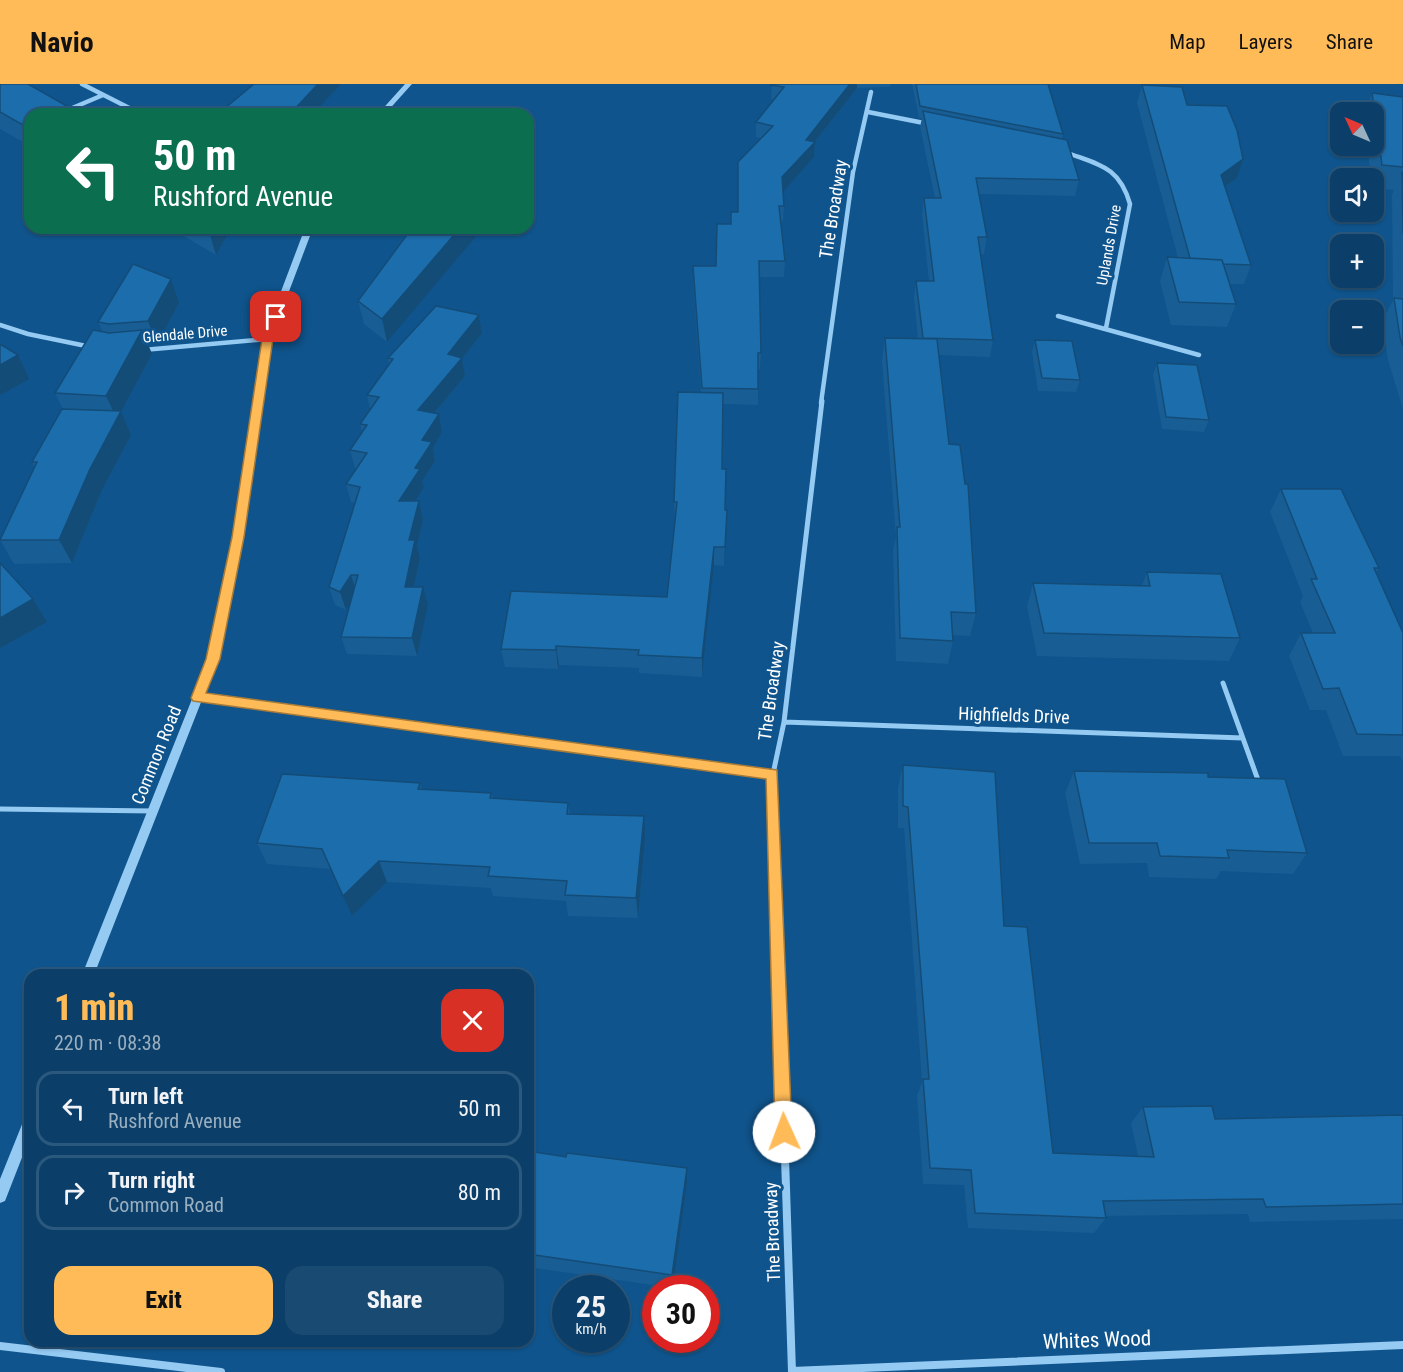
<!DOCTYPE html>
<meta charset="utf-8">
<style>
body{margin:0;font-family:"Roboto Condensed",sans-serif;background:#194a71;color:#f1f3f6;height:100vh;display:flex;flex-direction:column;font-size:22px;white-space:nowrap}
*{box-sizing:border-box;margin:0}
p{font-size:20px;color:#9aafc0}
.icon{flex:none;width:33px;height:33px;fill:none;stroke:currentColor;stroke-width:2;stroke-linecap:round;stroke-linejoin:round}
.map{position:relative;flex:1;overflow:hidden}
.panel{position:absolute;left:24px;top:885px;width:510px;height:378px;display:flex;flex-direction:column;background:#0b3f69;border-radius:18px;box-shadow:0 2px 4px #0004,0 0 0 2px #2b587d}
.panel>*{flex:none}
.hud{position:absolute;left:24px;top:24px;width:510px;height:126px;border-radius:18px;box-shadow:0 2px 4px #0004,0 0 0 2px #2b587d;background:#0b6e4f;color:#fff;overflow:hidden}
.needle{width:39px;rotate:314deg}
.controls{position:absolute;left:1330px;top:18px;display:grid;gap:12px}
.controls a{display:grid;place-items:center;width:54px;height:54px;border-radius:12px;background:#0b3f69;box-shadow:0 2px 4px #0004,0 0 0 2px #2b587d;font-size:30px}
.speed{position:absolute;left:552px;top:1191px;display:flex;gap:12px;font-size:30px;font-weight:700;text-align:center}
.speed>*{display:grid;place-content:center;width:78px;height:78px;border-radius:50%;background:#0b3f69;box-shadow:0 2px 4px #0004,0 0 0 2px #2b587d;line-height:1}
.speed small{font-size:15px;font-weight:400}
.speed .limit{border:9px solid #d22;background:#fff;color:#111}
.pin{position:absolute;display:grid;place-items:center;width:51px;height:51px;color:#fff;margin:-26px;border-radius:12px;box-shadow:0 3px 9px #0006}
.me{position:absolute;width:66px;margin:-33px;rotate:358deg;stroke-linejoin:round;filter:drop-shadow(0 0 4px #0008)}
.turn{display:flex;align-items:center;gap:21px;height:126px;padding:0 30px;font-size:27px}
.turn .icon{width:78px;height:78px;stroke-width:2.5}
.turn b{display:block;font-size:42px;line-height:51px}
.round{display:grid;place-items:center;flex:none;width:63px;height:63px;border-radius:18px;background:#194a71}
.overview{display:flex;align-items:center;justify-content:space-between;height:102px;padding:0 30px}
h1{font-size:36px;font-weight:800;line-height:45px;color:#ffbb57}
.primary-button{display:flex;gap:12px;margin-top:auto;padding:12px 30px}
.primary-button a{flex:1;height:69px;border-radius:18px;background:#ffbb57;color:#111;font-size:24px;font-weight:800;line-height:69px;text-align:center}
.primary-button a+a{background:#194a71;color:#f1f3f6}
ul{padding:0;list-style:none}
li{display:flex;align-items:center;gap:18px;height:75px;margin:0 12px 9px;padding:0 18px;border:3px solid #2b587d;border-radius:18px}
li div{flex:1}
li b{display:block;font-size:22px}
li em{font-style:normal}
header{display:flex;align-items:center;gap:36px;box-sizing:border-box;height:84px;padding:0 30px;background:#ffbb57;color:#111}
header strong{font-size:28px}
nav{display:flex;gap:33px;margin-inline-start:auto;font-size:21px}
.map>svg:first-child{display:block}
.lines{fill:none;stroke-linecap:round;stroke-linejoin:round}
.minor-far2{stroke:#95caf3;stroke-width:4.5}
.minor-far1{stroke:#95caf3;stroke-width:5}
.minor{stroke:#95caf3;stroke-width:8}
.tertiary{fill:#95caf3;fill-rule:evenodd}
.wall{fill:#185e94}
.shaded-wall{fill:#144c78}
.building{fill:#1c6dac;stroke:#144c78;stroke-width:1.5}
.route{fill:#ffbb57;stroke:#a67a39;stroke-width:1.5}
.labels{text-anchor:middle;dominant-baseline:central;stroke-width:6;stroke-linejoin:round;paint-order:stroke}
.far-street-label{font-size:15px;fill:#fff;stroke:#0f548c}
.street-label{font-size:18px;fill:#fff;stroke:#0f548c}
.near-street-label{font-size:21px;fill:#fff;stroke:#0f548c}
</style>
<header>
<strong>Navio</strong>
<nav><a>Map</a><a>Layers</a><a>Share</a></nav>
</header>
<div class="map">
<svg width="1403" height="1288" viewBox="0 0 1403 1288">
<rect width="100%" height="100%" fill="#0f548c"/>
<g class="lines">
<path class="minor-far2" d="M82 0 141 30
M70 25 103 11
M868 28 929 40
M1065 68C1099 81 1119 82 1130 120L1106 244
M1058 232 1199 271
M0 241 28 250 91 263
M143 266 267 255
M821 319 853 88 871 8"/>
<path class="minor-far1" d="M1223 599 1258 696
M198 613 773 690
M784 638 1243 654
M0 725 153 727
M775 738 773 690 784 638 822 317"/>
<path class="minor" d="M774 736 792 1288
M0 1262 221 1288
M792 1287 1403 1261"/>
<path class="tertiary" d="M405 0H412L385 30H378Z
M305 144H313L271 255 243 453 218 575 94 891H82L208 575 233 453 263 255Z
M30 1031V1053L5 1117 0 1119V1095L25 1033Z"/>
</g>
<path class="wall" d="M0 0 30 30V62L0 45Z
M254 0H341L313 30H225L224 25Z
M772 0H891L890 3 857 4 815 58 814 73 783 107 784 122 783 137H781L785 177 784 193H759L761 269 760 285H758V321L723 320 722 385 725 426H727L724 482 714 481 702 593 639 589V584L559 581 558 585 505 583 501 565 667 513 675 437 674 418 701 309 693 197V182H716L731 140 738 128V78L761 54 756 53V38L774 16 771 15Z
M912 0H1048L1063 50 1062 55 1079 96 1075 112 979 110 987 153 984 170H980L993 256 990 273 939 271 949 360 976 529 970 552 952 551 953 557 948 580 896 577 893 466 896 453 882 277 885 254 918 255 914 213 916 197H929L922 130 924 114H935L920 43 922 34H919Z
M1142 1 1187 21 1237 94 1225 103 1251 181 1244 200H1229L1236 220 1227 243 1171 241 1160 197 1167 173 1178 174 1137 19Z
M1372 9 1403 13V325L1388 276 1382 237 1393 216 1392 111 1394 106 1374 104V94H1371L1367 62H1374V28H1364Z
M180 144H231L216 171 182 151Z
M412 144 387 258 364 240 358 217Z
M179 219 157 260 148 261 152 270 121 327 131 351 101 408 72 479 14 480 0 456 34 383 32 378 63 325 55 309 103 248 98 238Z
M479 231 482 249 462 275 465 292 435 329 439 330 442 348 433 364 435 377 422 397 424 403 415 417H419L423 435 417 462 420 474 414 503 428 521 417 572 347 570 341 553 350 519 346 526 335 521 329 503 355 419 351 418 346 400 357 384H355L350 366 362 348 360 340 370 325 367 311 389 280 388 274Z
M1035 256 1080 296 1076 308 1038 307 1032 268Z
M1157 279 1209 336 1204 348 1162 345 1153 291Z
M1281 405 1379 484 1376 489 1403 549V678L1400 672H1343L1326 626H1310L1289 572 1301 549H1313L1300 518 1303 512 1270 428Z
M1147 488 1240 554 1229 577 1037 572 1027 522 1033 499 1142 501Z
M903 681 1004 842 1053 1069 1138 1072 1131 1039 1143 1023 1215 1035 1401 1031V1030L1403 1028V1135L1250 1138 1248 1130 1106 1132V1134L1094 1149 968 1144 964 1101 923 1100 917 1012 922 998 904 744H898V703Z
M1074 687 1307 769 1293 790 1221 787 1216 795 1149 793 1147 779 1080 780 1065 709Z
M420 699 422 705 491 709 493 714 568 719 570 730 645 754 638 834 568 832 566 817 493 812 491 804 387 798 352 832 331 785 267 780 257 759Z
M528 1067 566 1073 687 1084V1099L673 1204 528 1183Z"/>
<path class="shaded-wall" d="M318 0H341L313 30H290Z
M850 0H857V4L814 59 815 58 814 73 782 109V93L806 56Z
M1243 75 1237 94 1215 110 1221 91Z
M213 144H231L216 171 210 151Z
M460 144H483L387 258 382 235Z
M171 195 179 219 157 260 148 237Z
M479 231 482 249 462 275 465 292 422 344 418 326 448 270Z
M142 246 152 270 117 335 106 312Z
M18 271 29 295 0 311V281Z
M121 327 131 351 101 408 72 479 59 456 90 385Z
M439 330 442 348 433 364 435 377 422 397 424 403 404 435 399 417 415 384 422 356Z
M419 417 423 435 417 462 420 474 410 521 405 503 409 456Z
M727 426V445L724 482 725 463Z
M714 463V481L702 593V574Z
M351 491 357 509 346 526 340 508Z
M423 503 428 521 417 572 412 554Z
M33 515 47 538 0 564V534Z
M556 562 559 581 558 585 556 566Z
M644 732 645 754 638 834 636 814Z
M379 777 387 798 352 832 343 812Z
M687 1084V1099L673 1204 672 1191Z"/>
<path class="building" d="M0 0H28L81 30H30V45L0 28Z
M254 0H318L290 30H234L236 27 224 25Z
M772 0H850L806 56 815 58 782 93 784 122H779L785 177H759L761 269H758V305L702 304 693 182H716L717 140H731V128H738V78L773 42 756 38 784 3 771 1Z
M916 0H1048L1063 50 920 22Z
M1142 1 1182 3 1187 21 1227 22 1237 46 1243 75 1221 91 1251 181 1223 180 1222 176 1190 174Z
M1372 9 1403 13V83L1382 81Z
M923 27 1067 56 1079 96 976 94 987 153H978L993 256 923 254 916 197H934L924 114H941Z
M1402 88H1403V149Z
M198 144H213L210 151Z
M412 144H460L382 235 358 217Z
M1167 173 1222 176 1236 220 1179 218Z
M133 180 171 195 148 237 109 240 98 238Z
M1394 214 1403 215V262L1400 253Z
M436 222 479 231 448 270 462 274 418 326 439 330 422 356 432 358 415 384 420 385 399 417H419L409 456H415L405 503H423L412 554 341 553 358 491H351L340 508 329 503 360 403 346 400 367 369 350 366 367 341 360 340 379 313 367 311 393 275 388 274Z
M93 246 109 249 142 246 106 312 55 309Z
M885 254 937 255 949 360 960 361 965 400H968L976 529 951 528 953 557 900 554 897 443H900Z
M1035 256 1072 257 1080 296 1042 294Z
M0 260 18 271 0 281Z
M1157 279 1197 281 1209 336 1166 333Z
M678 308 723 309 722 385H726L725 426H727L725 463H714L702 574 638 571 639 566 556 562V566L501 565 511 507 667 513 677 418H674Z
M62 325 121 327 90 385 59 456H0L37 378H32Z
M1281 405H1341L1379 484H1374L1403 549V651L1357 650 1339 604 1323 605 1301 549H1335L1311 495H1317Z
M0 479 33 515 0 534Z
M1147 488 1221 490 1240 554 1044 549 1033 499 1150 502Z
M903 681 995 688 1004 842 1027 843 1053 1069 1154 1073 1143 1023 1212 1022 1215 1035 1403 1031V1120L1266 1123 1263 1115 1103 1117 1106 1134 975 1129 971 1086 930 1084 923 995H929L908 723 903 722Z
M1074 687 1208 689V693L1285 695 1307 769 1227 766 1229 774 1160 772 1157 759H1089Z
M282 690 420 699 418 705 491 709 490 714 568 719 567 730 644 732 636 814 565 811 567 797 488 792 490 783 379 777 343 812 322 765 257 759Z
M528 1067 566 1073 567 1069 687 1084 672 1191 528 1170Z"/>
<path class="route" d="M276 230 281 233 273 255 244 453 220 575 206 609 777 686 792 1048 790 1054 784 1056 778 1054 775 1048 766 695 193 617 191 614 206 575 232 453 262 255 270 233Z"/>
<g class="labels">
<g class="far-street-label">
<text transform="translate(1109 161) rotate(-80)">Uplands Drive</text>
<text transform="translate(185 250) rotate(-5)">Glendale Drive</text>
</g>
<g class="street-label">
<text transform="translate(833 125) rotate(-81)">The Broadway</text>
<text transform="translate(771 607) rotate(-82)">The Broadway</text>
<text transform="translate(1014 631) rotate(2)">Highfields Drive</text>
<text transform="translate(156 671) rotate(-68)">Common Road</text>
<text transform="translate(772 1148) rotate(-92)">The Broadway</text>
</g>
<g class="near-street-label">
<text transform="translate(1097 1256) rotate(-2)">Whites Wood</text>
</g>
</g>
</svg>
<div class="controls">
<a><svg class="needle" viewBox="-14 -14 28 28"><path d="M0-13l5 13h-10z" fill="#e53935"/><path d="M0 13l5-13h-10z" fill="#9aafc0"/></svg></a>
<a><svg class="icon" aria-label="sound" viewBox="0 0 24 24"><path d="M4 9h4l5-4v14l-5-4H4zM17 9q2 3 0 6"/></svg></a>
<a>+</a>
<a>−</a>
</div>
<div class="speed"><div>25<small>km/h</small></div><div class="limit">30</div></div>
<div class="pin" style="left:276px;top:233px;background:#d93025"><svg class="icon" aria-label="arrive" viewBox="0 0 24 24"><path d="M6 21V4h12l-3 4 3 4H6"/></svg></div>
<svg class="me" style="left:784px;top:1048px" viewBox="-20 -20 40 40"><circle r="19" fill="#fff"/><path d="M0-13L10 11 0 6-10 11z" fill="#ffbb57"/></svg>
<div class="hud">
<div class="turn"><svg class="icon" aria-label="left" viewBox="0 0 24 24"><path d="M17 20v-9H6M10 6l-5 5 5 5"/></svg><div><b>50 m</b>Rushford Avenue</div></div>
</div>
<section class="panel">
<div class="overview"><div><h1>1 min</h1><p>220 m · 08:38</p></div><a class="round" style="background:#d93025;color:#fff"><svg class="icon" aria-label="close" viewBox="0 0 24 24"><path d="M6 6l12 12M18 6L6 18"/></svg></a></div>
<ul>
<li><svg class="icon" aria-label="left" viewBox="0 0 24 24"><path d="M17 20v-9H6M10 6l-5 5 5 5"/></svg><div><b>Turn left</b><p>Rushford Avenue</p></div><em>50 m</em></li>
<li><svg class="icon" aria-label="right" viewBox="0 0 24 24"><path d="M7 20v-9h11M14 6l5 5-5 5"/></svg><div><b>Turn right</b><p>Common Road</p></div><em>80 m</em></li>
</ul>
<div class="primary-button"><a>Exit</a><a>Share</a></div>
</section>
</div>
